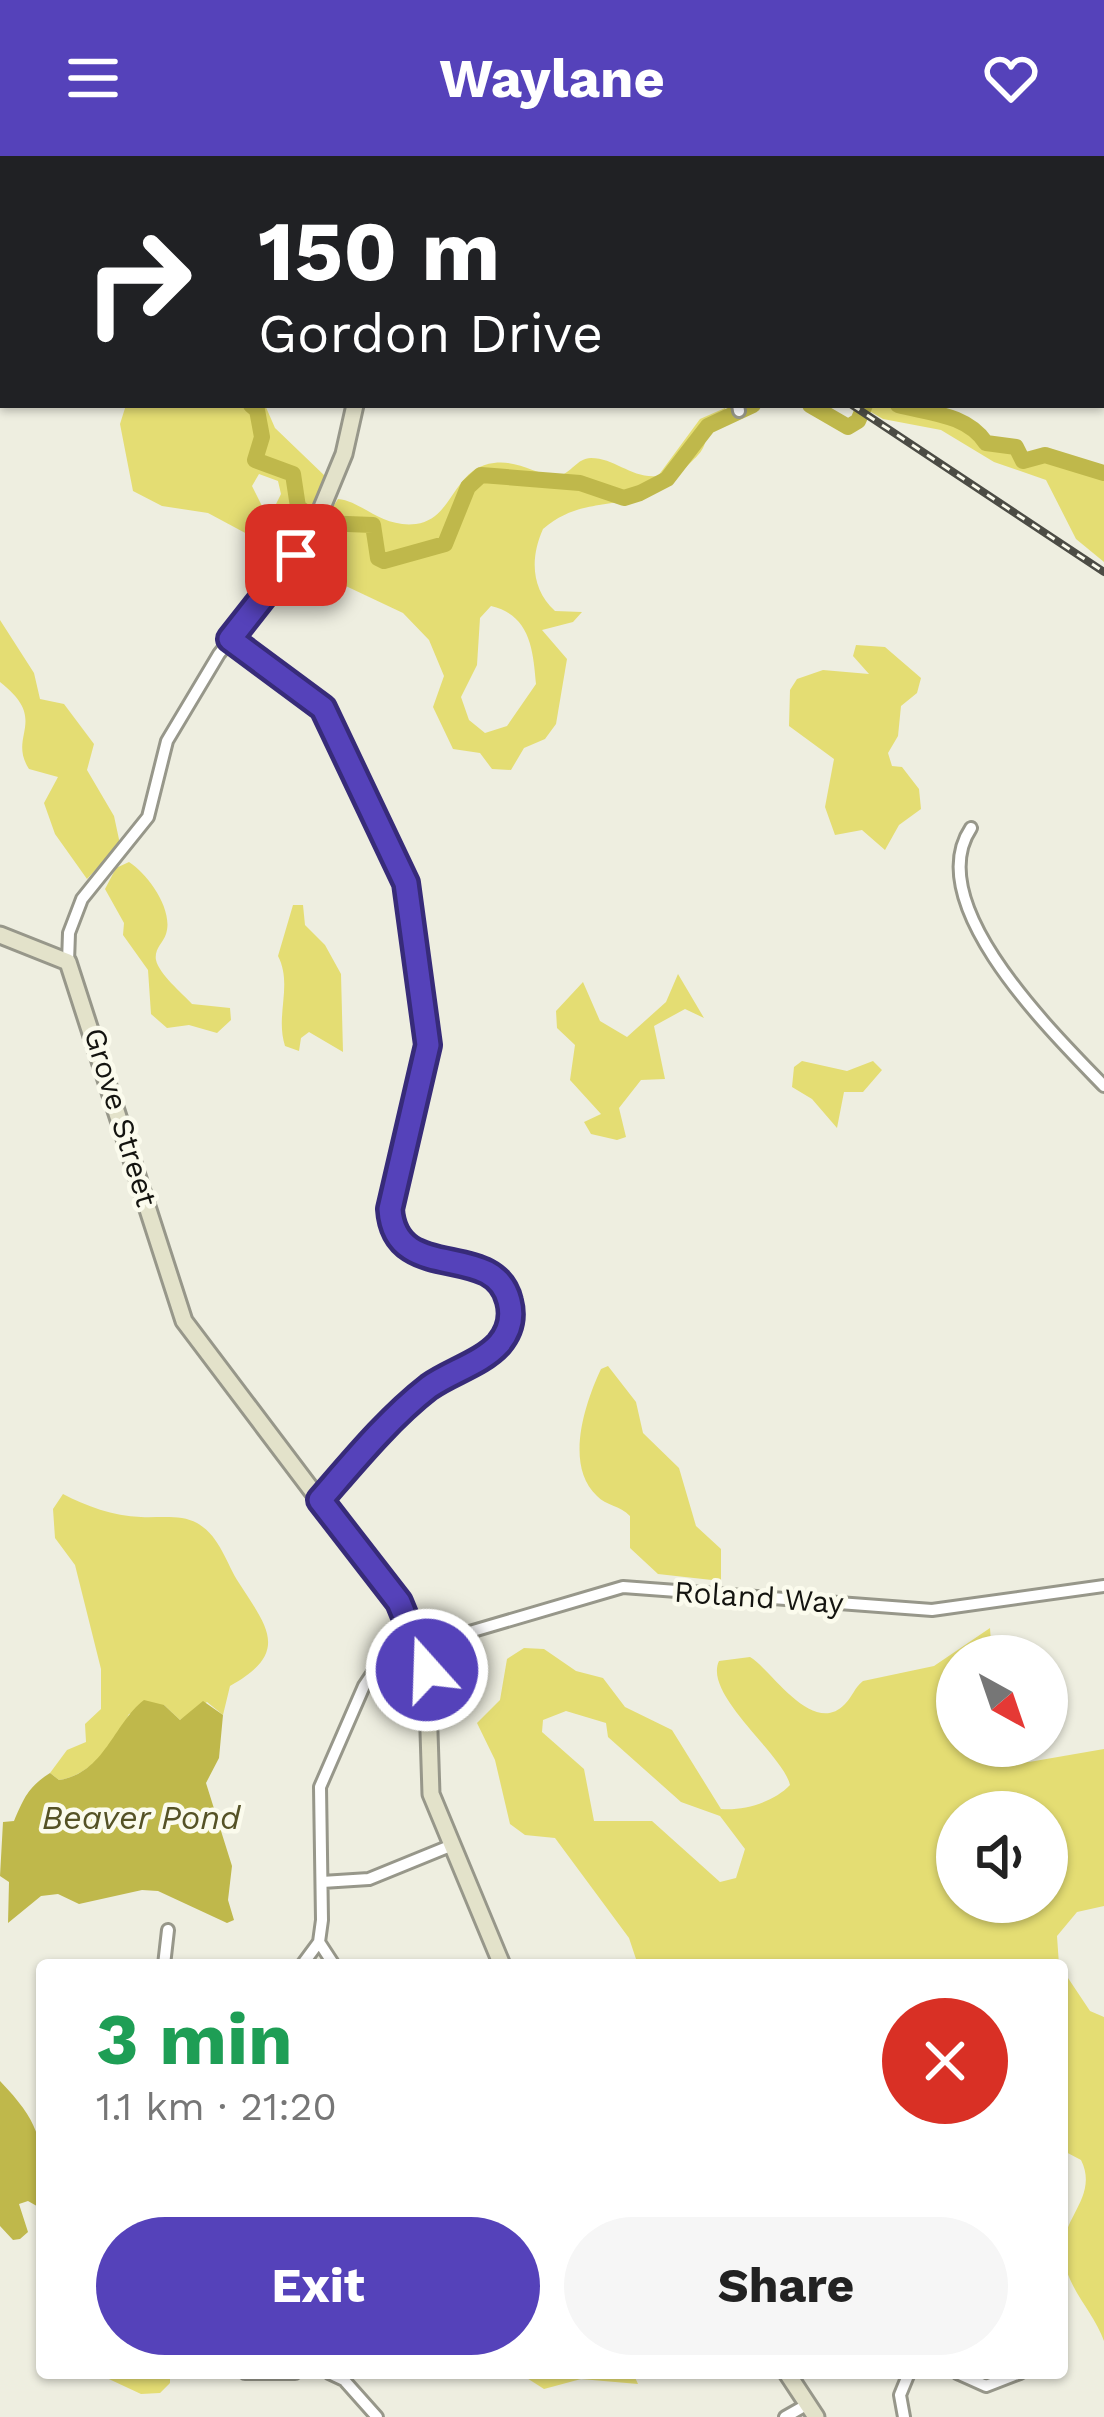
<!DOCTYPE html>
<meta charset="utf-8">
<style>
body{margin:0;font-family:"Work Sans",sans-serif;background:#f6f6f6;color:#222;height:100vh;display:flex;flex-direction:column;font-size:45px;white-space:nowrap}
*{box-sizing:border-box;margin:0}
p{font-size:39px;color:#767676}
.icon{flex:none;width:66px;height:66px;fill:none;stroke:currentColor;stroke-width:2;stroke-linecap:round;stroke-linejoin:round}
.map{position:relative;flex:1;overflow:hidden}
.drawer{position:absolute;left:36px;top:1803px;width:1032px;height:420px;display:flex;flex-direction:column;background:#fff;border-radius:12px;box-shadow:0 3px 9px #0004}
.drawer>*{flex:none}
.guide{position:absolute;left:0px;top:0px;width:1104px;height:252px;box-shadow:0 3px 9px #0004;background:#202124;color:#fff;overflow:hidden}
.needle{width:78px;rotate:140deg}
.tools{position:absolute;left:936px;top:1479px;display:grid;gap:24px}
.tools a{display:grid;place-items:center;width:132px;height:132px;border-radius:50%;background:#fff;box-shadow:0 3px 9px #0004;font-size:60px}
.pin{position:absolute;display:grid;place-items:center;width:102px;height:102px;color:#fff;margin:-51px;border-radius:24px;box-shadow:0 6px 18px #0006}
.me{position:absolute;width:132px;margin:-66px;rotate:340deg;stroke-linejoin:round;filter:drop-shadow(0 0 9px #0008)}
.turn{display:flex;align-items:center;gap:42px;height:252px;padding:0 60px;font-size:54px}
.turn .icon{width:156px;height:156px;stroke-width:2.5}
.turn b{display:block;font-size:84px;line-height:102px}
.round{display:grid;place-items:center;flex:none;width:126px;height:126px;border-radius:63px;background:#f6f6f6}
.overview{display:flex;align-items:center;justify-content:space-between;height:204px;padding:0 60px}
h1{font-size:72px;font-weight:700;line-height:90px;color:#1e9e55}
.primary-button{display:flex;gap:24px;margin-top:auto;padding:24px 60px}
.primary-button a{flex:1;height:138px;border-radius:72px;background:#5542ba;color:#fff;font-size:48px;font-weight:700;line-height:138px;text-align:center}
.primary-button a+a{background:#f6f6f6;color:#222}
header{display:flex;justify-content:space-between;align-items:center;height:156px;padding:0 60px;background:#5542ba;color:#fff;font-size:54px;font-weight:700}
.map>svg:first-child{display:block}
.green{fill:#e4dd73;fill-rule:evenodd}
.water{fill:#bfb84b}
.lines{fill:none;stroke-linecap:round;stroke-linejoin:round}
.river{stroke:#bfb84b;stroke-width:16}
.street-casing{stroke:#97978a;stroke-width:16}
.secondary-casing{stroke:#97978a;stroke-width:21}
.street{stroke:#fff;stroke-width:10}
.secondary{stroke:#e3e2ca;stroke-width:15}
.rail-casing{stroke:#4c4c45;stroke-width:8}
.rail{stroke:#fbfbed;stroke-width:3;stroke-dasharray:9;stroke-linecap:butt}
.route-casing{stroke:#372b79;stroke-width:30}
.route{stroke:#5542ba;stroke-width:21}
.labels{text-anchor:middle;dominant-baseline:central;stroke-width:9;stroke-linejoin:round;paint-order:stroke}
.street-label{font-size:30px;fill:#141410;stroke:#fbfbed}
.water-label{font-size:33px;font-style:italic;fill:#555226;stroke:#fbfbed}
</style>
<header><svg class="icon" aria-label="menu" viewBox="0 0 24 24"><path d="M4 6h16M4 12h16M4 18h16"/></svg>Waylane<svg class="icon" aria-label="heart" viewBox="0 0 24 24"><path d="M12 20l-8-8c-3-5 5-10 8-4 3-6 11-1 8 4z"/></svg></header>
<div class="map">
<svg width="1104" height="2261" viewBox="0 0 1104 2261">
<rect width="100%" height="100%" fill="#eeeee0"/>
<path class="green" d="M126 249H265L275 272 326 321 311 364 302 373 286 368 275 350 281 338 278 325 259 318 252 330 266 358 264 373 278 388 275 393 208 357 162 350 133 335 120 268Z
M859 249H932L996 290 1104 320V406L1076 383 1046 324 994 306 941 274 883 263Z
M725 252 728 261 706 279C706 294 697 300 687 310 630 366 591 332 543 373 530 402 531 433 555 455L582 456 573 466 542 474 567 503 556 568 545 583 524 592 511 614 492 613 480 597 453 593 433 551 444 520 429 484 403 457 297 407 338 343C362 345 381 372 416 368 454 363 453 311 494 307 518 304 535 318 557 321 572 317 577 302 591 302 615 302 632 323 658 320L700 263ZM491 450C530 459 533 493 536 528L507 570 485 577 469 564 461 541 477 509 480 462Z
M0 464 34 517 40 543 64 548 94 588 87 614 114 660 120 688 87 723 55 678 44 647 58 621 29 613C7 579 50 565 0 526Z
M856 489 885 491 921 522 917 537 901 550 898 580 888 597 892 610 902 611 919 633 921 653 899 669 885 694 862 674 835 679 825 651 834 603 789 570 790 534 797 523 823 514 869 518 853 500Z
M129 706C148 718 174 754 166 778 163 787 154 793 156 804 159 818 182 837 192 848L230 852 231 864 217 877 189 869 167 872 151 858 148 814 123 779 124 767 105 733 116 712Z
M293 749H303L305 769 325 789 341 818 343 896 309 876 301 882 299 895 285 890C275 859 293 829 278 800Z
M678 818 704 862 685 853 654 870 665 923 641 924 619 952 626 981 617 984 591 978 584 966 601 958 570 924 575 889 557 872 556 855 583 826 600 865 627 881 666 846Z
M802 905 847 915 873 905 882 914 863 936H844L837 972 812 943 792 931 794 911Z
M608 1210 636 1246 643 1277 679 1312 696 1370 721 1393V1425L658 1418 630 1392V1360C620 1349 606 1350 597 1340 564 1309 585 1247 601 1213Z
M63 1338C86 1350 113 1360 141 1361 159 1362 181 1358 197 1367 220 1380 226 1407 239 1427 267 1471 291 1496 230 1530L223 1559 207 1546 180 1564 164 1549 129 1558C117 1586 92 1619 59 1624L50 1617 67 1594 86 1586 85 1568 101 1553V1513L75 1409 55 1382 53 1353Z
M990 1472 992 1500H957V1590H997L1005 1603 1029 1606 1104 1593V1750L1077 1756 1057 1780 1059 1809H638L629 1782 555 1682 525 1679 510 1668 495 1604 477 1567 500 1544 507 1503 524 1492 544 1493 576 1515 603 1522 625 1551 672 1574 721 1653C744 1655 774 1646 790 1629 783 1598 703 1539 719 1505L750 1501C771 1513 813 1582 845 1548 853 1540 854 1532 863 1525L934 1510ZM566 1555 606 1567 608 1581 681 1646 720 1660 745 1693 736 1722 720 1726 652 1665H594L584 1613 542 1576 543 1564ZM957 1656H1047V1746H957Z
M1062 1813 1090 1855 1104 1861V2185C1093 2154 1065 2131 1063 2096 1061 2062 1099 2040 1081 2004L1062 1994Z
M96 2217H170V2227L160 2237 141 2238Z
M519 2217H633L638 2228 581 2223 544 2233Z"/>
<path class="water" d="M144 1544 164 1549 180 1564 203 1545 223 1559 219 1602 206 1627 232 1710 228 1744 234 1764 227 1767 158 1735 142 1734 79 1748 58 1738 41 1740 8 1767 9 1726 0 1720 3 1666 14 1665C24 1642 28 1631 50 1617L59 1624C105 1617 113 1568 144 1544Z
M0 1925C46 1973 42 1989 42 2053L28 2045 19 2048 28 2076 20 2083 13 2084 0 2070Z"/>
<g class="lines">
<path class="river" d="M0 18 3 19
M251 249 257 254 262 281 255 304 293 318 298 351 321 367 373 369 378 402 384 405 445 388 468 331 481 319 580 327 624 342 640 337 667 323 708 270 753 249
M810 249 848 271 858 265 865 249
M898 249C928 257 967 258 986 287L1016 291 1023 305 1045 299 1104 317"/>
<g class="street-casing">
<path id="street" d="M682 0 683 3
M738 249 739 255
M230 483 323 552 406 727 427 889 390 1053C396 1132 498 1078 512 1160L497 1190 417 1242 320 1344
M971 672C920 748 1054 878 1104 930
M68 806 69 777 82 743 148 661 167 585 219 498 275 428 318 361
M322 1726 369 1723 450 1690
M319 1786 334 1809
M164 1809 168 1774
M302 1809 319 1786 322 1764 320 1631 364 1530 376 1512 398 1497 623 1431 932 1454 1104 1430
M245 2217H295
M329 2217 344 2224 377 2261
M957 2217 986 2230 1020 2217
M785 2261 808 2248
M904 2261 900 2239 909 2217"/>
</g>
<g class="secondary-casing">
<path id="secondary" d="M415 3 416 0
M318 361 344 298 355 249
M0 779 68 806 184 1165 409 1463 427 1514 431 1638 502 1809
M787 2217 816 2261"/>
</g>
<use href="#street" class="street"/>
<use href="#secondary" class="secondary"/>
<g class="rail-casing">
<path id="rail" d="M351 0 358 3
M852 249 1104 416"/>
</g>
<use href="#rail" class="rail"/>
</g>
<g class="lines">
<g class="route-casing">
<path id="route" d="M296 399 230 483 323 552 406 727 428 889 390 1053C395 1130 494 1083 509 1145 513 1160 510 1175 499 1188 482 1207 450 1216 429 1231 389 1262 353 1306 320 1344L399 1446 427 1514"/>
</g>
<use href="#route" class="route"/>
</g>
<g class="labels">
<g class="street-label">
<text transform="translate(121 961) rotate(73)">Grove Street</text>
<text transform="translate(759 1441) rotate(4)">Roland Way</text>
</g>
<g class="water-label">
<text x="141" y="1661">Beaver Pond</text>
</g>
</g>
</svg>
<div class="tools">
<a><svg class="needle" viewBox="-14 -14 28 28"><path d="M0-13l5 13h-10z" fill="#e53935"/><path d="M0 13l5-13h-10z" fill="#767676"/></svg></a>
<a><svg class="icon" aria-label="sound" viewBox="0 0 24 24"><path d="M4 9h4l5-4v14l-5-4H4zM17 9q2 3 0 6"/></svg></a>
</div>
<div class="pin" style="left:296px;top:399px;background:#d93025"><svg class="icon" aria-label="arrive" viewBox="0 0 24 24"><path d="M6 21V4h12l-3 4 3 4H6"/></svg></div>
<svg class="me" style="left:427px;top:1514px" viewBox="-20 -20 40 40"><circle r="17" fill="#5542ba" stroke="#fff" stroke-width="3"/><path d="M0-11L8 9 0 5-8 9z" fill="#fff"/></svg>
<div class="guide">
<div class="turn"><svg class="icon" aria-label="right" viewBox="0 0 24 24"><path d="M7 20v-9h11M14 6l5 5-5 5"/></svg><div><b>150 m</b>Gordon Drive</div></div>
</div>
<section class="drawer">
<div class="overview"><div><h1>3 min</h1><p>1.1 km · 21:20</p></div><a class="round" style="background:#d93025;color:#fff"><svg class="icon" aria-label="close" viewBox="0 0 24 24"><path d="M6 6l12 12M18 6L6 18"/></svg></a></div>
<div class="primary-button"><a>Exit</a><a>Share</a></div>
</section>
</div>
